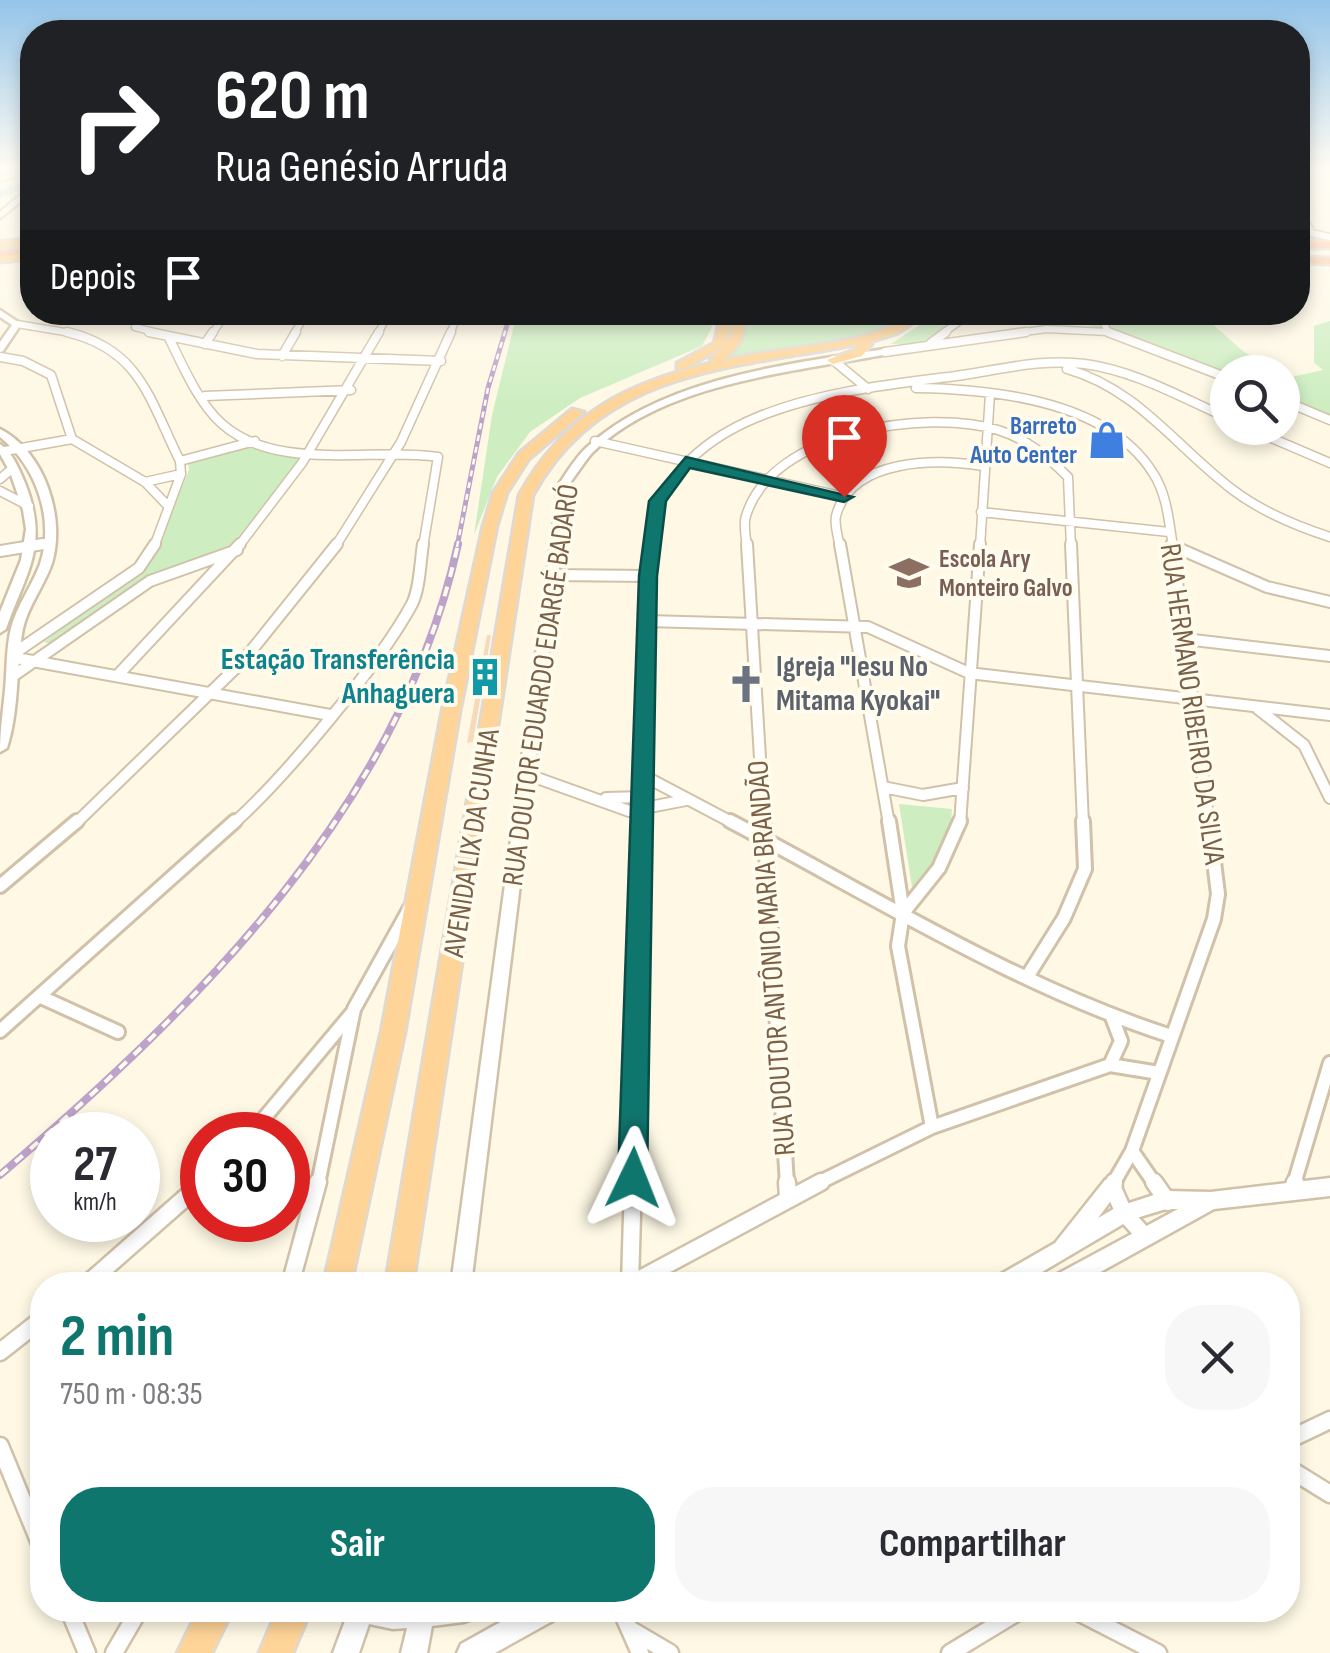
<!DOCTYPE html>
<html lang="pt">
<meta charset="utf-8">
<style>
body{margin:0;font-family:"Sofia Sans Condensed",sans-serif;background:#f7f7f7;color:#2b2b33;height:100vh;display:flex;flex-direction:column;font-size:38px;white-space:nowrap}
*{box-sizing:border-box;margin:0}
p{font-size:32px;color:#7c7c81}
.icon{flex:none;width:55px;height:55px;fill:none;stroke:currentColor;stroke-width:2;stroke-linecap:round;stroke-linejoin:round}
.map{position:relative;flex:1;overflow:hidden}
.panel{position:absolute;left:30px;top:1272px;width:1270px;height:350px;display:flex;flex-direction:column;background:#fff;border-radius:40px;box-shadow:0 5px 15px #0003}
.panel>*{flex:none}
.top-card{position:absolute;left:20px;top:20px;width:1290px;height:305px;border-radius:40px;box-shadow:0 5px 15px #0003;background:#202124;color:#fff;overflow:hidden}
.controls{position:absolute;left:1210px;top:355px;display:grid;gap:20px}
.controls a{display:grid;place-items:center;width:90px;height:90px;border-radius:50%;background:#fff;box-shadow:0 5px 15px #0003;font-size:50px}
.speed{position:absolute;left:30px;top:1112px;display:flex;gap:20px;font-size:50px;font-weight:700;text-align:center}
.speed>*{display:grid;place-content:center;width:130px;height:130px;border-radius:50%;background:#fff;box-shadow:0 5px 15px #0003;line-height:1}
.speed small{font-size:25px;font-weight:400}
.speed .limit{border:15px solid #d22;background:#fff;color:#111}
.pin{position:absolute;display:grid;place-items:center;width:85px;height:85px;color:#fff;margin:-102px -42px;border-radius:50% 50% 50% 0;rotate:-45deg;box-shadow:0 0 10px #0007}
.pin .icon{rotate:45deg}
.me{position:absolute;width:110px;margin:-55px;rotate:2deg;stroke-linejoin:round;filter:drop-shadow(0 0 8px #0008)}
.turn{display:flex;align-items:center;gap:35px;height:210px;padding:0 30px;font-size:45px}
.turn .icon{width:130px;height:130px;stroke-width:2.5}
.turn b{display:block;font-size:70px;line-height:85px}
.then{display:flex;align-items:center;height:95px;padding:0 30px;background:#0003;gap:20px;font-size:38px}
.round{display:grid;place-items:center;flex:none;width:105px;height:105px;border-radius:40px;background:#f7f7f7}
.overview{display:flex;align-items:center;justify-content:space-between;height:170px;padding:0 30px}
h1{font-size:60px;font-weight:700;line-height:75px;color:#0f766e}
.cta{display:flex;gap:20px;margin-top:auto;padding:20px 30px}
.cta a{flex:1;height:115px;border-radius:40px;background:#0f766e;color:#fff;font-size:40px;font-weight:700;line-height:115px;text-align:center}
.cta a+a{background:#f7f7f7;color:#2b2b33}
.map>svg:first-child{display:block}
.green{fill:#ceeec2}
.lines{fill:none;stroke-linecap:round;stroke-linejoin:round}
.river{fill:#b7dcea;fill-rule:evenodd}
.building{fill:#f6daba}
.minor-far4-casing{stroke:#d1c1a9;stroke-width:9}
.minor-far3-casing{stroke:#d1c1a9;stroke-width:11}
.minor-far2-casing{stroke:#d1c1a9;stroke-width:14}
.minor-far1-casing{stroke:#d1c1a9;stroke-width:18}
.minor-casing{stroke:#d1c1a9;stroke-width:21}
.tertiary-casing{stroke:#d1c1a9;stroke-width:5}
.trunk-casing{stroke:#dfd9d3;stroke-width:5}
.motorway-casing{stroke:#dfd9d3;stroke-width:5}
.minor-far4{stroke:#fff;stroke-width:6}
.minor-far3{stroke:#fff;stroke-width:8}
.minor-far2{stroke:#fff;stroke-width:10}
.minor-far1{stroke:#fff;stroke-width:12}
.minor{stroke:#fff;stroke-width:16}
.tertiary{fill:#fff;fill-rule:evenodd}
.trunk{fill:#fed498;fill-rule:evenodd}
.motorway{fill:#fec096;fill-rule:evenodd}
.rail-far1-casing{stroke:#bda2ca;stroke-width:5}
.rail-casing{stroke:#bda2ca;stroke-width:8}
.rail-far1{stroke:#fffbed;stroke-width:2.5;stroke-dasharray:6;stroke-linecap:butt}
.rail{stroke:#fffbed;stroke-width:4;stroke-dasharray:10;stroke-linecap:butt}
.route{fill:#0f766e;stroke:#0a4d48;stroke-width:2.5}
.labels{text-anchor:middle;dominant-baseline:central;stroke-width:8;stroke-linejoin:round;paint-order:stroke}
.far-shop-label{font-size:25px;font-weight:bold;fill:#366cbe;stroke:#fffbed;text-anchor:end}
.far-education-label{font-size:25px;font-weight:bold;fill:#785e54;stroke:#fffbed;text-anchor:start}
.culture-label{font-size:30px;font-weight:bold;fill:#0d838f;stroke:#fffbed;text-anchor:end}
.worship-label{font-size:30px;font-weight:bold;fill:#5b616d;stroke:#fffbed;text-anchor:start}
.street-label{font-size:30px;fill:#7a6047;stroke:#fffbed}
</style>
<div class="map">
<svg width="1330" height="1653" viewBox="0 0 1330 1653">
<rect width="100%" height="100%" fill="#fef8e5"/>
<path class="green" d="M1085 312 1138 313 1150 319 1210 322 1244 352 1282 372H1228L1227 380 1128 337 1082 323Z
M517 313H706L712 327 702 346 580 398 530 432 497 477 474 535 492 415Z
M738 313H916C866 347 778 347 719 361L729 353Z
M937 313H963L925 343 891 344Z
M1330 321V424L1282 402V373L1291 377 1323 370 1314 363V326Z
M260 444 308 454 237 543 166 569 53 644 44 642 152 561 189 470 188 461Z
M899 804 952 809C951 838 938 870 912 887Z"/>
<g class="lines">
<path class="river" d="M32 178V185L0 198V191Z"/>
</g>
<path class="building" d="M487 635H491L473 742 467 743Z"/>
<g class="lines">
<g class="minor-far4-casing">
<path id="minor-far4" d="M1298 208 1312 233 1330 237
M137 312 135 327 161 334
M1099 312 1108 332 1114 334
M17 324 77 334
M212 334 227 312
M294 334 307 312
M378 334 389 312
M450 334 459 312
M942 334 972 312
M1009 334 1047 329 1108 332"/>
</g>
<g class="minor-far3-casing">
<path id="minor-far3" d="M67 332C141 350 149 399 180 461L181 474 154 547
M149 332 257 354 441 361
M1108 332 1228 378
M169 338C183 366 198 402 221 423 276 473 371 447 438 457L423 547
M931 343 946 332
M205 344 213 332
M885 352 1026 332
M282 356 296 332
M0 357 23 361 51 375 72 439 145 482 168 506
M833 360 868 389
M1067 369C1138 389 1176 447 1233 490 1262 512 1296 526 1330 537
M916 388C993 389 1108 401 1153 473 1167 494 1169 522 1173 547
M205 396 351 390
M1282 400 1330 420
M1248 428 1330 463
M595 441 845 497
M5 451 72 439
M180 461 255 441
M0 479 13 468
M145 482 181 474
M0 491 29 506
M981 512 1169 532
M1171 545 1175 547
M27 547 51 543
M238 547 302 463 379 332
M335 547 401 442 451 332
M650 547C662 405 847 390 956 376 999 370 1042 358 1085 364 1136 371 1182 398 1228 418
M747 547C746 538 743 524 746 516 771 431 927 408 998 430 1027 439 1047 456 1068 477L1071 547
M840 547C838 537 834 524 836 516 851 457 938 459 983 466
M980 547 990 394"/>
</g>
<g class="minor-far2-casing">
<path id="minor-far2" d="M747 544 764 824
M840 544 889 824
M1071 544 1083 824
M1172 544 1209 824
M1171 545 1267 587 1330 602
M0 551 43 544
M552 575 648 576
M647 621 868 627 969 673 1330 715
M1185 639 1330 656
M16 652 139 568 155 544
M16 658 330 715
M16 674 150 581 237 550
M117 676 240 544
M1257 708 1304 745 1330 798
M526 774 629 811 686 800
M646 777 735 824
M883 787 923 795 963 788
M606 798 644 797
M75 824 243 661 337 544
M233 824C285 777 379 665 412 604 420 588 420 563 423 544
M642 824 650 544
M960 824 980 544"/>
</g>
<g class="minor-far1-casing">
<path id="minor-far1" d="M730 821C873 896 1016 986 1171 1036
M764 821 787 1184
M889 821 903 913 898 946 932 1127
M0 886 77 821
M903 913 939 868 960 821
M1027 977 1064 918 1085 869 1083 821
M41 997 118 1032
M0 1031 235 821
M1110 1065 1121 1041 1112 1017
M250 1135 352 1013
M1132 1151 1155 1184
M318 1184 354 1009 410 908
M633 1184 642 821
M816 1184 932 1127 1110 1065 1159 1073
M1113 1184 1132 1151 1214 919 1218 894 1209 821
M1294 1184 1330 1063"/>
</g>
<g class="minor-casing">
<path id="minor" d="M787 1182 788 1198
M1114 1182 1112 1186 1124 1213 1143 1234
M1154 1182 1168 1202
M1292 1192 1295 1182
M630 1284 633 1182
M86 1285 202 1183
M290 1285 318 1182
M629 1285 821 1182
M0 1352 42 1319
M1288 1440 1330 1420
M0 1446 42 1548
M1288 1468 1330 1494
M69 1610 87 1653
M621 1610 640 1653
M1074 1610 1158 1653
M631 1630 670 1653
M114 1653 139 1610
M950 1653 1021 1610"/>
</g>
<g class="tertiary-casing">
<path id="tertiary" d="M23 170H32L29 195 0 218V212L22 194 27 173 0 181V177Z
M0 310 21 324 3 351 0 352V342L12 325 0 317Z
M885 349 890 352 888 354C794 372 664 382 592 453 584 462 577 474 569 484L471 1285H451L559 484C567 472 576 457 587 447 663 378 787 364 885 349Z
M0 429C44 451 66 517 52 563 44 587 26 608 22 634 16 673 19 710 7 748L0 752C0 731 3 711 5 690 7 670 6 648 11 628 17 605 32 586 40 564 55 519 36 466 0 437Z
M0 444C13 453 19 469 25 483 50 546 26 572 6 629L0 633V612L21 560 26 529 23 510 10 472 0 454Z
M1112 1178 1119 1180 1122 1186 1098 1218 1117 1207 1166 1191 1211 1192 1330 1178V1196L1214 1209 1077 1285H1047L1050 1278 1178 1209H1166L1130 1220 1020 1285H991L994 1278 1055 1243 1105 1180Z
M349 1610H476L473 1619 464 1622 432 1626 427 1653H401L407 1628 393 1629 369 1624 359 1653H333Z
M522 1610H559L556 1619 495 1653H457L461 1644Z"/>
</g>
<g class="trunk-casing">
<path id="trunk" d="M32 238V244L0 248V242Z
M1298 239 1330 240V246L1298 245Z
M32 253V259L0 262V256Z
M713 312H725L730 327 725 345 685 369H677V363L714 343 718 327Z
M729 312H741C749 334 740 348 722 360 769 350 817 347 864 336 887 330 908 312 930 312L898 333 870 342 872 344 862 356 833 364 827 360 854 350 859 344C734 369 603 368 533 495L413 1285H385L519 495C564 414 626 383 714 362L710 359C726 344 738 336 729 312Z
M572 409 584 412 529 459 507 493 497 526 460 711 405 1032 351 1285H323L381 1032 442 711 483 526 493 493 519 453Z
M198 1610H233L212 1653H177Z
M277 1610H311L293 1653H259Z"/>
</g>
<g class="motorway-casing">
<path id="motorway" d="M1298 242H1330V248H1298Z
M32 247V253L0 257V251Z
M1298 257 1330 258V264L1298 263Z"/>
</g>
<use href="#minor-far4" class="minor-far4"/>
<use href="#minor-far3" class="minor-far3"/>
<use href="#minor-far2" class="minor-far2"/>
<use href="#minor-far1" class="minor-far1"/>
<use href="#minor" class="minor"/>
<use href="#tertiary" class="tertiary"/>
<use href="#trunk" class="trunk"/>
<use href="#motorway" class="motorway"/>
<g class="rail-far1-casing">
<path id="rail-far1" d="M457 547 488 388 511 312"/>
</g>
<g class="rail-casing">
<path id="rail" d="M0 1175C197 1007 401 806 458 544"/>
</g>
<use href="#rail-far1" class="rail-far1"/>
<use href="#rail" class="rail"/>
</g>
<linearGradient id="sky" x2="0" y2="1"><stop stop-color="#94c4e9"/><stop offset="0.42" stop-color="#fffcf3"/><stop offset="1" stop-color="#fffcf3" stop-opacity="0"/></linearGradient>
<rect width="1330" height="402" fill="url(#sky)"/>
<path class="route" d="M686 457 853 497 844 502 690 468 666 501 657 576 647 1178 643 1187 633 1191 622 1187 618 1178 639 576 649 501Z"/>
<defs>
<g id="shop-bare" transform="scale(3)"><path d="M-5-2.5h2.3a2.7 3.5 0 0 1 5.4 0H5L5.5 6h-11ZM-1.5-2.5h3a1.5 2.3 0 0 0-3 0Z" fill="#3f7fe0" stroke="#fffbed" stroke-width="2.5" paint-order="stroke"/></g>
<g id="school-bare" transform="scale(3)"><path d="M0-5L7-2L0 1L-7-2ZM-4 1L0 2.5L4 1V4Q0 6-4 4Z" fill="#8d6e63" stroke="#fffbed" stroke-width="2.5" paint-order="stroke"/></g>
<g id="building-bare" transform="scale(3)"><path d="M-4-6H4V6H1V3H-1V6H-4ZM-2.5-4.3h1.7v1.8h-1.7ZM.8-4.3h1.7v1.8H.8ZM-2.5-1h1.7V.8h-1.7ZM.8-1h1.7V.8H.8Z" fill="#0f9aa8" stroke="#fffbed" stroke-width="2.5" paint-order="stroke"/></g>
<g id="church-bare" transform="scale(3)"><path d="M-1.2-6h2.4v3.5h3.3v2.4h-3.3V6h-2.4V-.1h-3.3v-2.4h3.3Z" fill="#6b7280" stroke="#fffbed" stroke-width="2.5" paint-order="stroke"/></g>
</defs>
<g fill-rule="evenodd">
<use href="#shop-bare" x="1107" y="440"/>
<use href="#school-bare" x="909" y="573"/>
<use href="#building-bare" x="485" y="677"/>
<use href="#church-bare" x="746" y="684"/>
</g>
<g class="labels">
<g class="far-shop-label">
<text x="1077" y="426">Barreto<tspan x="1077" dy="29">Auto Center</tspan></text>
</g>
<g class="far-education-label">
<text x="939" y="559">Escola Ary<tspan x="939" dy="29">Monteiro Galvo</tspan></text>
</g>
<g class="culture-label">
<text x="455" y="660">Estação Transferência<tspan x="455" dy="34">Anhaguera</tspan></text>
</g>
<g class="worship-label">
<text x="776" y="667">Igreja "Iesu No<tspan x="776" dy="34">Mitama Kyokai"</tspan></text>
</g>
<g class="street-label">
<text transform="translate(541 685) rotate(-82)">RUA DOUTOR EDUARDO EDARGÉ BADARÓ</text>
<text transform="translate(1192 704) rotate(82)">RUA HERMANO RIBEIRO DA SILVA</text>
<text transform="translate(472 843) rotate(-81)">AVENIDA LIX DA CUNHA</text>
<text transform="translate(772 958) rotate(-94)">RUA DOUTOR ANTÔNIO MARIA BRANDÃO</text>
</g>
</g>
</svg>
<div class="controls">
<a><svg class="icon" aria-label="search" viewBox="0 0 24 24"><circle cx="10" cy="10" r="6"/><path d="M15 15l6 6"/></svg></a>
</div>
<div class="speed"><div>27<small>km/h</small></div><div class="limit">30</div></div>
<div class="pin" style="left:844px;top:497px;background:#d93025"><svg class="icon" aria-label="arrive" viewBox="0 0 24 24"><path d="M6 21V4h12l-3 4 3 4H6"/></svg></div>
<svg class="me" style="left:633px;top:1178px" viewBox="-20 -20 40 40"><path d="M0-17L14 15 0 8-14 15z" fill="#0f766e" stroke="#fff" stroke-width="4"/></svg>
<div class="top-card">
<div class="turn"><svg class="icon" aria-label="right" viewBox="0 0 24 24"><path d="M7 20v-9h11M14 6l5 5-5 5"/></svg><div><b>620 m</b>Rua Genésio Arruda</div></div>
<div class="then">Depois<svg class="icon" aria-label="arrive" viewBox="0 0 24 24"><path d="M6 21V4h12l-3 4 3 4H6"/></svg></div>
</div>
<section class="panel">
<div class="overview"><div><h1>2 min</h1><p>750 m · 08:35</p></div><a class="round"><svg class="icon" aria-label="close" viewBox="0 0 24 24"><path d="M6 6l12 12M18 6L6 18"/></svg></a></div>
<div class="cta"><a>Sair</a><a>Compartilhar</a></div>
</section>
</div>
